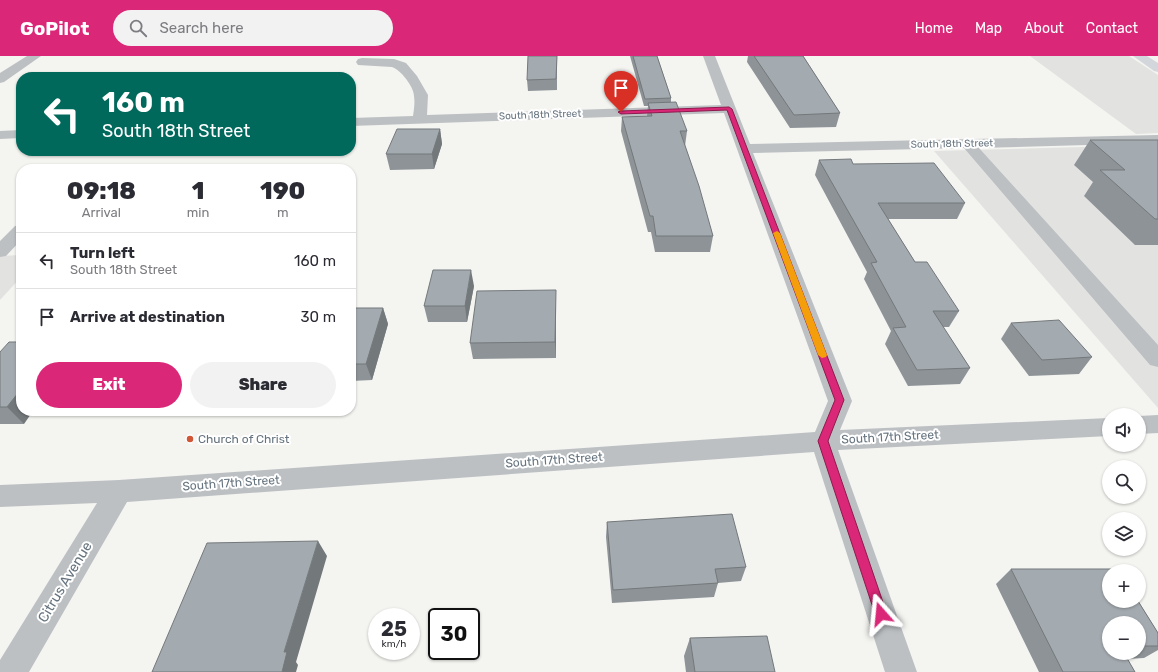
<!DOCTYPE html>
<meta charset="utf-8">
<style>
body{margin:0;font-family:Rubik,sans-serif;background:#f2f2f3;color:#2b2b33;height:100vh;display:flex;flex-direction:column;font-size:15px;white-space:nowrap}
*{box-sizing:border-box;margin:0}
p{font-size:13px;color:#7c7c81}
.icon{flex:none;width:22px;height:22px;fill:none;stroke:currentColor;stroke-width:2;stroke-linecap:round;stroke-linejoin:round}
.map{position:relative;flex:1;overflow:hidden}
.side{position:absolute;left:16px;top:108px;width:340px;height:252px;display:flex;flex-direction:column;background:#fff;border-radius:16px;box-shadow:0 1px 3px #0004}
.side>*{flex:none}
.banner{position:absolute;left:16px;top:16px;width:340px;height:84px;border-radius:16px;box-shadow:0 1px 3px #0004;background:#00695c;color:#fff;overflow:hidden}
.fabs{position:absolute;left:1102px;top:352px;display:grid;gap:8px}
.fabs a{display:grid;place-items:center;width:44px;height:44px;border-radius:50%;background:#fff;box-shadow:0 1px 3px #0004;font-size:20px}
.speed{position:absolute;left:368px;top:552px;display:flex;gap:8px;font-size:20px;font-weight:700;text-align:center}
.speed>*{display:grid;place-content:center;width:52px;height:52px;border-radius:50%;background:#fff;box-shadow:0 1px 3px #0004;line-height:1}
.speed small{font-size:10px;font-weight:400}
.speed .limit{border:2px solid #111;border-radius:6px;background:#fff;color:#111}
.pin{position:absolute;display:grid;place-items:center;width:34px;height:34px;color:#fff;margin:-41px -17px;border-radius:50% 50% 50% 0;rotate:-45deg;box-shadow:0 0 4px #0007}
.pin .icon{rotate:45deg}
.me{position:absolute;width:44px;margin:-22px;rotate:342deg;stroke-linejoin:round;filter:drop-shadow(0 0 3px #0008)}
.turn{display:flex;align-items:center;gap:14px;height:84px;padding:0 20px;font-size:18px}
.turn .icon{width:52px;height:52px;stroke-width:2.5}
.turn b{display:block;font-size:28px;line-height:34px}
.eta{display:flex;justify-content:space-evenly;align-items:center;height:68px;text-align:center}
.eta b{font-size:24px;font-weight:800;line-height:28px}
.action{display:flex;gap:8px;margin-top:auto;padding:8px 20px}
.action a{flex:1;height:46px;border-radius:24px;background:#db2777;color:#fff;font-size:16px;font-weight:800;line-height:46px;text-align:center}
.action a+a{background:#f2f2f3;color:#2b2b33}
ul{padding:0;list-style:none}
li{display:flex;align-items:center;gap:12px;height:56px;padding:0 20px;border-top:1px solid #e1e1e2}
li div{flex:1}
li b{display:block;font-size:15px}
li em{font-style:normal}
header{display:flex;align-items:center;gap:24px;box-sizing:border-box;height:56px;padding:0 20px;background:#db2777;color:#fff}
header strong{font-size:19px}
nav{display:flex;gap:22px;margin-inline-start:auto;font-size:14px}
.search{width:280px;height:36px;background:#f2f2f3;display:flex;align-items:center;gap:10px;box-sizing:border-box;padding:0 14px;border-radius:22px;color:#7c7c81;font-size:15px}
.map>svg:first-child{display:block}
.built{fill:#e2e3e1}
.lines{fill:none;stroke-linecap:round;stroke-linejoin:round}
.minor{fill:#bcc0c3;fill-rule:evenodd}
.major{fill:#d3d7db;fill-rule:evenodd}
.wall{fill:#8d9397;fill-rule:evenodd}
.shaded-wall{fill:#73787b}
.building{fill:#a4abb0;stroke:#73787b}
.route{fill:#db2777;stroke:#8e194d}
.slow{fill:#f59e0b}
.poi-dot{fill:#d05635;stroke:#fff;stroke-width:1.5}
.labels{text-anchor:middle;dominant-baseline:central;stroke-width:4;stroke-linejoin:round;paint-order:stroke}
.far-street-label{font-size:10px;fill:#66747f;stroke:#fff}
.street-label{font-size:12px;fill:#66747f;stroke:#fff}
.poi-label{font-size:12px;fill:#66747f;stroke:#fff;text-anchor:start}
.near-street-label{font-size:14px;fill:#66747f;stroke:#fff}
</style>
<header>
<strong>GoPilot</strong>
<div class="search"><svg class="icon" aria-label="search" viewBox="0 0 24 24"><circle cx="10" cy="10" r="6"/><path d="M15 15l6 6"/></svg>Search here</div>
<nav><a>Home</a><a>Map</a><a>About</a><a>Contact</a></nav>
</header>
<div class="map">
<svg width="1158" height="616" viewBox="0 0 1158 616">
<rect width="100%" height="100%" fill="#f4f4f1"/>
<path class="built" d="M1030 0H1129L1158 19V77L1136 78Z
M1158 89V352L934 95Z
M21 199V221L0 244V200Z"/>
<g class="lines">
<path class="minor" d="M27 0H41L4 26 0 27V17Z
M703 0H715L750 88 1158 79V87L979 92 1158 289V311L1150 309 964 92 753 97 852 345 840 374 1109 362V380L838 394 917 616H885L814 396 127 446 29 616H0V604L97 447 0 451V429L119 424 815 376 828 345 724 57 351 70V62L413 60C414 53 415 47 414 40 414 31 401 14 392 11L358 9 356 6 358 3 362 2 394 3 406 7 417 20 428 39 427 59 721 49Z
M21 74V82L0 83V75Z
M21 169V184L6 200 0 201V185L15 170Z
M1158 359V377L1139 378V360Z"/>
<path class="major" d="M1133 0H1147L1158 7V16L1154 15Z"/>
</g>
<path class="wall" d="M557 0V34L528 35 527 24Z
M630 0H657L671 42V46L687 75 685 90 713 180 710 196H655L651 176H648L621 75 622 61 647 60 648 50H644Z
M748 0H803L840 57 836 71 790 72 747 6Z
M440 73 442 88 434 113 390 114 386 98Z
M1090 84H1158V189H1135L1084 140 1093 126 1074 109Z
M819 104 965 147 957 163H888L915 206 959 255 949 271H943L970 312 960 328 908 330 885 288 891 275 864 223 867 216 815 119Z
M474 230 467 266H428L424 250Z
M556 251V302L473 303 470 287Z
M351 252H383L388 268 372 324 351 325Z
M1011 267 1092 301 1079 318 1029 320 1001 283Z
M21 286V355L24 368H0V296Z
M607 466 746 511 741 525 718 527 714 541 612 547 606 481Z
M1011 513H1117L1119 515H1109V545H1138L1158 577V594L1144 602 1127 603 1135 616H1039L996 528ZM1109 567H1139V597H1109Z
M690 582 775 616H686L684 600Z"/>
<path class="shaded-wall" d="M440 73 442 88 434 113 432 98Z
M471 214 474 230 467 266 465 250Z
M556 234V302L555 286Z
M383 252 388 268 372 324 366 308Z
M18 337 21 340V355H33L24 368 7 351Z
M318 485 327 500 296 606 298 609 296 616H282L284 596Z"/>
<path class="building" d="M528 0H557L556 23 527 24Z
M633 0H657L671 42 645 43Z
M754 0H803L840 57 794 59Z
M676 46 687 75H680L699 130 713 180H656L653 160H650L622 61 652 60 648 47Z
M397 73H440L432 98H386Z
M1090 84H1158V163H1155L1100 114H1125Z
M851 103 853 108 934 107 965 147H878L915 206H927L959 255H933L970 312 917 314 893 272 906 271 871 207 877 206 819 104Z
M433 214H471L465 250H424Z
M556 234 555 286 470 287 477 235Z
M351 252H383L366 308H351Z
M1059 264 1092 301 1042 304 1011 267Z
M9 286H21V337H18L7 351H0V296Z
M732 458 746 511 715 513 718 527 613 534 607 466Z
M318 485 284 596H287L282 616H152L207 487Z
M1011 513H1117L1119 515H1109V545H1138L1158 577V590H1139V567H1109V597H1124L1135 616H1063Z
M767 580 775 616H695L690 582Z"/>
<path class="route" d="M729 51 732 53 844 344 828 385 887 558 886 563 881 564 877 563 875 558 818 385 835 344 727 54 621 58 618 56 621 55Z"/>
<path class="slow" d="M777 175 780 177 827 299 826 301 822 302 818 299 773 177Z"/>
<circle class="poi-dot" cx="190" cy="383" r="4"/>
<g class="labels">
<g class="far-street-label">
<text transform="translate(540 59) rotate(-2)">South 18th Street</text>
<text transform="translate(952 88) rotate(-1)">South 18th Street</text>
</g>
<g class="street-label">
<text transform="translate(890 381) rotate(-3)">South 17th Street</text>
<text transform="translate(554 404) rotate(-4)">South 17th Street</text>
<text transform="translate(231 427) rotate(-4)">South 17th Street</text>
</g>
<g class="poi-label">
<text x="198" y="383">Church of Christ</text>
</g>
<g class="near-street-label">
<text transform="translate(65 526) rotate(-59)">Citrus Avenue</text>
</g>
</g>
</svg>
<div class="fabs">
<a><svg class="icon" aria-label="sound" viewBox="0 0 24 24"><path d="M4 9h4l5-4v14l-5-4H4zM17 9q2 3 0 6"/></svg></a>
<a><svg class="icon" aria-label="search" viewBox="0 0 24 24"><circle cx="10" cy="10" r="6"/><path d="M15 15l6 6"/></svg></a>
<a><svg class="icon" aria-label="layers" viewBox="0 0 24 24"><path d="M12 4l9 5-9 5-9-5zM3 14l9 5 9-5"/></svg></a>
<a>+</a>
<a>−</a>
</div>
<div class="speed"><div>25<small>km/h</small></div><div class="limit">30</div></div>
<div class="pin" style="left:621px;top:56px;background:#d93025"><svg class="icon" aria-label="arrive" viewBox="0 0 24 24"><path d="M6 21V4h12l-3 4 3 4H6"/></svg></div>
<svg class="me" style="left:881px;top:558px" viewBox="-20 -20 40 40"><path d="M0-17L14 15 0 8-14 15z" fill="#db2777" stroke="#fff" stroke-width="4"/></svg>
<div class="banner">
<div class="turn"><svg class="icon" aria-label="left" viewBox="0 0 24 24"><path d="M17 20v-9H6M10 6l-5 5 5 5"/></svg><div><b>160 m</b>South 18th Street</div></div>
</div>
<section class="side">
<div class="eta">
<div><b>09:18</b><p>Arrival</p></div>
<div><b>1</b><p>min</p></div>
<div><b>190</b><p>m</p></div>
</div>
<ul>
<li><svg class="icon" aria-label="left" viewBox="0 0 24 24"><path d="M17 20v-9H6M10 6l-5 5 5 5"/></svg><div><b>Turn left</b><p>South 18th Street</p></div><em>160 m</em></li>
<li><svg class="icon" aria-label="arrive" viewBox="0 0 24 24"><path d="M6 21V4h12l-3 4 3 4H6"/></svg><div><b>Arrive at destination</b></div><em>30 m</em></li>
</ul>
<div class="action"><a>Exit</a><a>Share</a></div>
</section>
</div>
